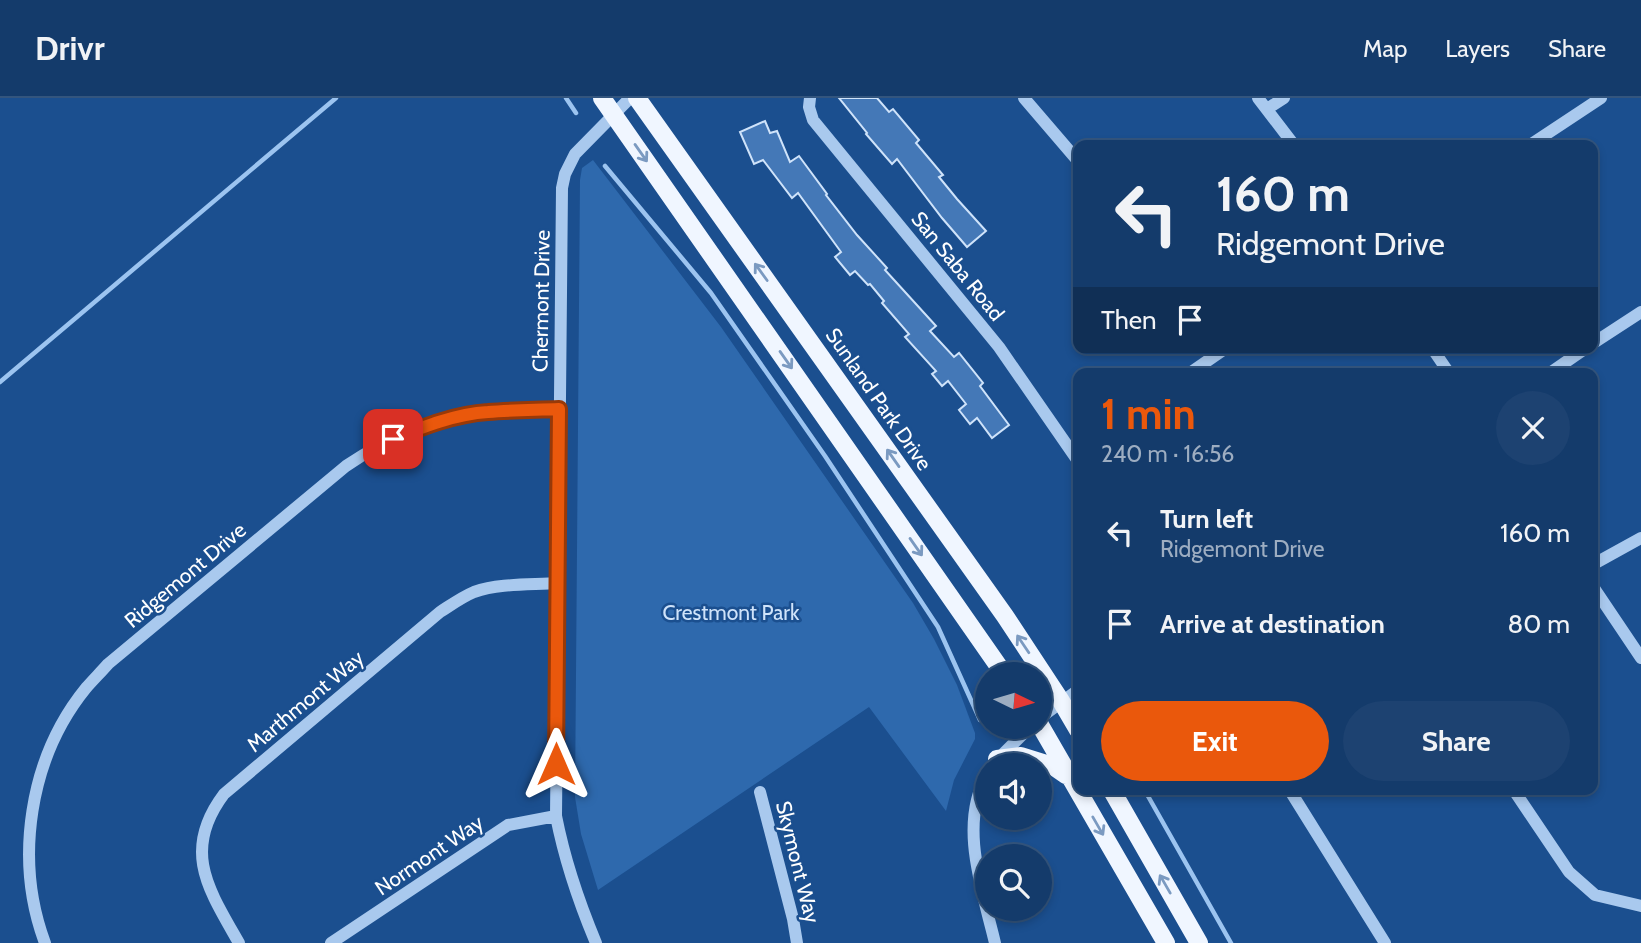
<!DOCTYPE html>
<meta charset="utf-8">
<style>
body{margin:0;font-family:Cabin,sans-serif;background:#1d4271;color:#f1f3f6;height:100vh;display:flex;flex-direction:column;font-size:26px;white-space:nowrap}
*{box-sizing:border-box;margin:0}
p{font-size:23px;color:#9dadc1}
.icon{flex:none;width:38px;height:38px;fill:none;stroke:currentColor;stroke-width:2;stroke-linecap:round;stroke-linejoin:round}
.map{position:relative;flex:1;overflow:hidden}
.panel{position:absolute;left:1073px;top:270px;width:525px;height:427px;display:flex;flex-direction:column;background:#143b6b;border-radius:14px;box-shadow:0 4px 10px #0003,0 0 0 2px #33557e}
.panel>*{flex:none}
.banner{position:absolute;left:1073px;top:42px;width:525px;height:214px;border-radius:14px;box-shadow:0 4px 10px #0003,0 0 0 2px #33557e;background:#143b6b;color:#f1f3f6;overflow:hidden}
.needle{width:46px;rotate:95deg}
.buttons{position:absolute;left:975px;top:564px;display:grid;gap:14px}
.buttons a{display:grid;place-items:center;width:77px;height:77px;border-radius:50%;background:#143b6b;box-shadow:0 4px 10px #0003,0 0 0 2px #33557e;font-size:35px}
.pin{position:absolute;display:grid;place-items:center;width:60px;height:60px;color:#fff;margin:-30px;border-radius:14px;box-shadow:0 4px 10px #0006}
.me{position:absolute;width:77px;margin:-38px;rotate:0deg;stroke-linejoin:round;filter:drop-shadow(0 0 5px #0008)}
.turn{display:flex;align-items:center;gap:24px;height:147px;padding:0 28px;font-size:32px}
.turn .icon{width:91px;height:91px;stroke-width:2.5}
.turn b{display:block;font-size:49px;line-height:60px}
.then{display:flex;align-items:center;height:66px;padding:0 28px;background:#0003;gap:14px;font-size:26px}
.round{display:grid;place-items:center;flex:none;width:74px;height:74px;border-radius:37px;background:#1d4271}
.summary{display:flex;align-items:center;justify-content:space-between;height:119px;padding:0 28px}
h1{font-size:42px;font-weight:700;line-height:52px;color:#ea580c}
.action{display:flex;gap:14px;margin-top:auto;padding:14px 28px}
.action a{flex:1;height:80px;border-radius:42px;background:#ea580c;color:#fff;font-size:28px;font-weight:700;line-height:80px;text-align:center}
.action a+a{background:#1d4271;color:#f1f3f6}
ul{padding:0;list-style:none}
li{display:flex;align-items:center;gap:21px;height:91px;padding:0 28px}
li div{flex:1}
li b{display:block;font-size:26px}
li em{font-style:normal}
header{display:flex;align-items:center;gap:42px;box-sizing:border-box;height:98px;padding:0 35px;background:#143b6b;border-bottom:2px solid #33557e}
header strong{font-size:33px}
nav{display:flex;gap:38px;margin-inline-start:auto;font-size:24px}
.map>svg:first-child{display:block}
.green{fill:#2e69ad}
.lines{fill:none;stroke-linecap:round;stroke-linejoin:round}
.stream{stroke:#9cc4f0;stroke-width:4.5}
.building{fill:#4478b7;stroke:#cfe3fa;stroke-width:2}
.minor{stroke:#a9c9ee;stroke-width:12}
.major{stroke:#f0f6ff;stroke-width:18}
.oneway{stroke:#7b9ac1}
.route-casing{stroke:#983908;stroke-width:18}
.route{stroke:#ea580c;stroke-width:12}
.labels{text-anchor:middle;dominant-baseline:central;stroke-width:5;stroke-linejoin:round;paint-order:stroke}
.street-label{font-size:21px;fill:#fff;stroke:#1b4f8f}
.park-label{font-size:21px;fill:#cfe3fa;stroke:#1b4f8f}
</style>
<header>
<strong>Drivr</strong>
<nav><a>Map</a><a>Layers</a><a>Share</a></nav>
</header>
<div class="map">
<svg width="1641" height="845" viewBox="0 0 1641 845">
<rect width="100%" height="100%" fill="#1b4f8f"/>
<path class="green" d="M593 62 721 229 913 505 934 541 957 587 975 635V641L954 682 946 713 869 609 598 792 581 736 575 699 580 82 582 70Z"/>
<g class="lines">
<path class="stream" d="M566 0 576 15
M605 68 711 195 825 358 938 529 980 622
M0 284 336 0
M1144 691 1231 845"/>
</g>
<path class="building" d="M839 0H877L889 14 893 11 919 42 916 45 943 77 939 79 957 101 986 133 967 149 942 120 897 61 892 66 866 36 867 35Z
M765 23 770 35 777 33 790 64 799 58 827 96 826 97 857 137 887 170 885 172 936 228 930 233 954 259 959 255 983 285 980 288 1009 327 992 340 977 320 970 326 959 312 966 306 948 283 942 288 932 276 936 273 905 239 909 236 882 205 884 203 870 186 868 187 855 173 850 177 835 159 841 154 798 95 792 100 763 62 754 66 740 34Z"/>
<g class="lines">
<path class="minor" d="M810 0 809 9 813 22 999 249 1078 363
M1024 0 1078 63
M1258 0 1294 47
M1267 11 1284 0
M1530 47 1601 0
M1592 246 1641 214
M1432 250 1449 275
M1190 275 1226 250
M1550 275 1586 250
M1592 467 1641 440
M1592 487 1641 560
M1040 620 1078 592
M998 661 1031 628
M987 677C958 726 983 794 995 845
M1289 691 1385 845
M1513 691 1569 774 1595 797 1641 808
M760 694 793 821 797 845
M45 845C14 762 29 660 86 590 93 582 101 574 108 566L346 368C387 340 438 318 488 314 512 312 536 312 560 311
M239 845C209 792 181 753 224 696L440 514C451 507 462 499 474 494 500 485 531 487 558 485
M331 845 508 727 556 718
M596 845C578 802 565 764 556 718L562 90 565 76 575 56 630 0"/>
<path class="major" d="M602 0 1004 576
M637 0 1005 518 1061 603 1078 632
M1040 627 1166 845
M997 661 1021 658 1053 668 1066 677
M1111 691 1199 845"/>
</g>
<defs><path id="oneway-shaft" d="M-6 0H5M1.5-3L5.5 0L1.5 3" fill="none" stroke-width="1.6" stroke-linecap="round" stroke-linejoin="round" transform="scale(1.75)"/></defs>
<g class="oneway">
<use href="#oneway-shaft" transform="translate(641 55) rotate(55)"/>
<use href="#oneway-shaft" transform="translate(761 174) rotate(-126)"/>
<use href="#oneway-shaft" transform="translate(786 262) rotate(55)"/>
<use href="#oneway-shaft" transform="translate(893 360) rotate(-125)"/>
<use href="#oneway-shaft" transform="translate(916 449) rotate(55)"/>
<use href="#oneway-shaft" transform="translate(1023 546) rotate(-124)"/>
<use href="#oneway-shaft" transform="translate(1098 728) rotate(60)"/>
<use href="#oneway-shaft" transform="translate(1165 786) rotate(-120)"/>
</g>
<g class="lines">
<g class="route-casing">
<path id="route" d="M393 341C423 329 455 316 488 314 512 312 536 312 559 311L556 666"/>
</g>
<use href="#route" class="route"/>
</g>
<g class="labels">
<g class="street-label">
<text transform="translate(958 168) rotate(51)">San Saba Road</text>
<text transform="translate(541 203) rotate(-89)">Chermont Drive</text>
<text transform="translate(879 301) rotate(55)">Sunland Park Drive</text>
<text transform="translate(185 477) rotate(-40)">Ridgemont Drive</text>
<text transform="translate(305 603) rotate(-40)">Marthmont Way</text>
<text transform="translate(429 757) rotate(-34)">Normont Way</text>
<text transform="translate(798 764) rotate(76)">Skymont Way</text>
</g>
<g class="park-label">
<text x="731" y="514">Crestmont Park</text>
</g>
</g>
</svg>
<div class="buttons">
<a><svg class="needle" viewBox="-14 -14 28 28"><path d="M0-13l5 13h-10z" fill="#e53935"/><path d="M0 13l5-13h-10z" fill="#9dadc1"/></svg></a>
<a><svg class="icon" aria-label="sound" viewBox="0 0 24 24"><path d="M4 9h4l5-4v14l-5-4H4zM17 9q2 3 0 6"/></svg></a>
<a><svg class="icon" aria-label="search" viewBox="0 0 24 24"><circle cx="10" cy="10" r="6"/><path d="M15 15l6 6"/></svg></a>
</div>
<div class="pin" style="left:393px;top:341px;background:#d93025"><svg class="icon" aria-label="arrive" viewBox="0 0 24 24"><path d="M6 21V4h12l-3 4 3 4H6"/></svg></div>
<svg class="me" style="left:556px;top:666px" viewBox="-20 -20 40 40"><path d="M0-17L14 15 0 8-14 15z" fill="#ea580c" stroke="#fff" stroke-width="4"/></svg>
<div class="banner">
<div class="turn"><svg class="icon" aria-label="left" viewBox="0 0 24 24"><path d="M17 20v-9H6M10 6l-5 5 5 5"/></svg><div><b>160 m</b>Ridgemont Drive</div></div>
<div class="then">Then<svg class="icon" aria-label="arrive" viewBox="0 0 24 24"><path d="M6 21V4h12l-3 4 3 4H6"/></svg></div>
</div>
<section class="panel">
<div class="summary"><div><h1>1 min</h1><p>240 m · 16:56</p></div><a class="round"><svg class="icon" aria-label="close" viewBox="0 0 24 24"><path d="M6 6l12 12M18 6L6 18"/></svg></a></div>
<ul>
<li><svg class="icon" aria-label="left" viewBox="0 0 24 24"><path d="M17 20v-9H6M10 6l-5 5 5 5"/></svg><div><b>Turn left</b><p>Ridgemont Drive</p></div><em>160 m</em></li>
<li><svg class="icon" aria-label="arrive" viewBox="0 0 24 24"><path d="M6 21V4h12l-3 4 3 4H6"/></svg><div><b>Arrive at destination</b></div><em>80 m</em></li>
</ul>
<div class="action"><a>Exit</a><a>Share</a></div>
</section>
</div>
